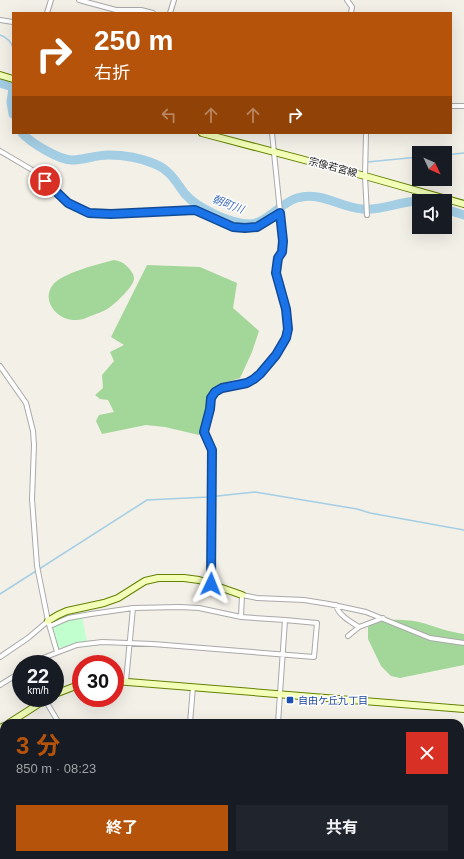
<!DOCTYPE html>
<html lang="ja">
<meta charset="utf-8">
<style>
body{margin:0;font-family:Helvetica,"Noto Sans JP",sans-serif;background:#20242c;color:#f1f3f6;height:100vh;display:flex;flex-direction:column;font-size:15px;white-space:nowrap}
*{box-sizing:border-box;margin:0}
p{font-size:13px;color:#9ea1a6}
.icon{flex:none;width:22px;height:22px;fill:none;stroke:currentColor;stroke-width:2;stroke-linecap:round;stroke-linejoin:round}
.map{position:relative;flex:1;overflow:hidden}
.details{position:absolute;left:0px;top:719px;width:464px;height:140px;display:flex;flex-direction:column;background:#171b24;border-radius:12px 12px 0 0;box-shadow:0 4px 16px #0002}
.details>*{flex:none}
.top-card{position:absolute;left:12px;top:12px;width:440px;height:122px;border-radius:0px;box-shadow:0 4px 16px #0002;background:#b45309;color:#fff;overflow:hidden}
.needle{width:26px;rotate:134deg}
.tools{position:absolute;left:412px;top:146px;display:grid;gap:8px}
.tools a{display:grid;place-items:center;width:40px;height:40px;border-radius:0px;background:#171b24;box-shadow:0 4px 16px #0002;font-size:20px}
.speed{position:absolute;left:12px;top:655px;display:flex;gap:8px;font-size:20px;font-weight:700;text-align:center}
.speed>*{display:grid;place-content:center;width:52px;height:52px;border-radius:50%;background:#171b24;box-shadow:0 4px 16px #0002;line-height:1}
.speed small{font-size:10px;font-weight:400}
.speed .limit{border:6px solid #d22;background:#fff;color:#111}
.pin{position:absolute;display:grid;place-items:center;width:34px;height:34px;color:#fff;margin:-17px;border:2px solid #fff;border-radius:50%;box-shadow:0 1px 4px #0007}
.me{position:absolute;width:44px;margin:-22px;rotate:2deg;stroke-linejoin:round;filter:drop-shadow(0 0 3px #0008)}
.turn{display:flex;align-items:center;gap:14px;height:84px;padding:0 16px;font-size:18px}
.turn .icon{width:52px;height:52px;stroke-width:2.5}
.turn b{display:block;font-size:28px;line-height:34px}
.lanes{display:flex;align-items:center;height:38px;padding:0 16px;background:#0003;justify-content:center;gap:20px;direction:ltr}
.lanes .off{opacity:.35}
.round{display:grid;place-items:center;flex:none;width:42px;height:42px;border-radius:0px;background:#20242c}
.summary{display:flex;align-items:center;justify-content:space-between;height:68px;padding:0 16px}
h1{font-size:24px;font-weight:700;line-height:30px;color:#b45309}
.button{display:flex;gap:8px;margin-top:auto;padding:8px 16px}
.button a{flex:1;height:46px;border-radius:0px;background:#b45309;color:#fff;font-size:16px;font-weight:700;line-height:46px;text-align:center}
.button a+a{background:#20242c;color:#f1f3f6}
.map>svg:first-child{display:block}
.forest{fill:#a3d699}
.park{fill:#c2ffce}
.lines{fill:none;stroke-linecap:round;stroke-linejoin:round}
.stream{stroke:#a4cee4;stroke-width:1.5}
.river{stroke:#a4cee4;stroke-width:9}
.street-casing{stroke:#a9a9a9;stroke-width:6}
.secondary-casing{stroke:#648100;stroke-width:8}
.street{stroke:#fff;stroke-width:4}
.secondary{stroke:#f3ffb9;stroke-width:6}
.route-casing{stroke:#114b97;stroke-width:10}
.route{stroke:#1a73e8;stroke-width:7}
.transit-dot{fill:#1a4fb4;stroke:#fff;stroke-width:1.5}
.labels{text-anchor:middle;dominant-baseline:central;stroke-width:3;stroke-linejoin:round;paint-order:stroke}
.street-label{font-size:10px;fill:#222;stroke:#fff}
.transit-label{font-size:10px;fill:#164399;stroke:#fff;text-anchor:start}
.water-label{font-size:11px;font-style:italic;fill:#4371bc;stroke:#fff}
</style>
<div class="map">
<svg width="464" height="859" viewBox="0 0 464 859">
<rect width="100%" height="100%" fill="#f3f0e8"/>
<path class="forest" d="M114 260C121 261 126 264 131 271 133 273 134 276 134 279 133 287 117 302 110 307 104 312 95 314 88 317 85 319 80 320 76 320 59 321 41 302 52 286 61 273 99 264 114 260Z
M147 265 200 267 237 283 233 308 259 331 252 352 240 378 220 384 209 393V414L199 435 165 427 146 425 102 434 96 421 99 415 114 412 108 400 100 399 95 395 103 388 102 375 114 361 110 352 124 345 111 337Z
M375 620C390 620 404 619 419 622 434 626 448 632 464 634V665L400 678 391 676 381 666 368 639V627Z"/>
<path class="park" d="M82 617 87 641 59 648 57 647 52 628C59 620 72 619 82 617Z
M246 855H293L292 859H246Z"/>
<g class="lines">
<path class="stream" d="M0 35C6 37 12 42 13 48
M445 155 464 153
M367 162 419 157
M0 594 147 500 208 497 255 492 357 509 370 513 464 530"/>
<path class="river" d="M0 83 13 87
M13 89 11 102 13 114
M22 133C31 143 59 160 72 160 84 160 96 155 108 155 124 155 141 158 155 164 170 170 176 182 185 194 197 208 231 224 250 224 265 224 282 202 297 198 320 191 340 207 362 209 382 211 400 201 419 201
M445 209 464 215"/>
<g class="street-casing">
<path id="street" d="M79 0 116 10H141L153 13
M347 0 352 7 351 13
M47 13 51 0
M170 13 174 0
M0 20 13 22
M451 106H464
M366 133 365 176 367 215
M0 151 34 171 67 203 89 213 111 214 195 210 233 227 245 229 257 227 280 213
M0 366 26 403 33 431 34 445 32 499 37 566 48 621 57 652
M211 584 212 451 204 432 210 409 211 398 215 392 222 388 247 383 254 379 260 374 276 355 286 338 288 329 286 309 276 273 277 258 283 251V241L272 133
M336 605C338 615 351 622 359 627
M241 617 242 595 257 598 304 600 329 604 366 612 430 638 464 643
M50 626 68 618 91 614 133 608 180 607 199 608 241 617 285 620 278 723
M348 636 359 627 383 618
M0 657 28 638 48 621
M33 664 43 658 77 645 102 642 153 644 314 657 317 623 285 620
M126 681 133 608
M0 685 21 672
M45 700 59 723
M190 723 193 687
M460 747 464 748
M0 774 4 771
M460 781H464
M460 814H464
M0 832 4 838
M460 847H464
M15 855 17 859
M98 855 99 859
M30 859 48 855
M244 859V855
M361 859V855"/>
</g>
<g class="secondary-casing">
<path id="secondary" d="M0 75 13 79
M202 133 365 176 464 204
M48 621 58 615 67 611 104 603 118 598 145 581 158 578H184L199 580 242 595
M115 681 464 709
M55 694 81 684
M9 723 48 698
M0 728 4 726"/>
</g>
<use href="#street" class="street"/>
<use href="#secondary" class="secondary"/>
</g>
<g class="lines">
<g class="route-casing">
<path id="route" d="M45 181 68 203 89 213 111 214 195 210 233 227 245 228 257 227 280 213 283 241 282 252 278 258 276 273 286 309 288 329 286 338 276 355 260 374 254 379 247 383 222 388 215 392 211 398 210 409 204 432 212 450 211 584"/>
</g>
<use href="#route" class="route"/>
</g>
<rect class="transit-dot" x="286" y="696" width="8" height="8" rx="2"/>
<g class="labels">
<g class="street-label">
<text transform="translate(333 167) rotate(15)">宗像若宮線</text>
</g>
<g class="transit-label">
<text x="298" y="700">自由ケ丘九丁目</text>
</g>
<g class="water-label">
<text transform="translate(228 204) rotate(20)">朝町川</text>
</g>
</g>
</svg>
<div class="tools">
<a><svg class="needle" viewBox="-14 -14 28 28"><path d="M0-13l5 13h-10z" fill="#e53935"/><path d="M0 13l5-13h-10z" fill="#9ea1a6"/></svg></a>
<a><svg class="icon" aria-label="sound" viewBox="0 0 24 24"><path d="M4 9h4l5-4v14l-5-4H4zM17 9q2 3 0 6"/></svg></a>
</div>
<div class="speed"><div>22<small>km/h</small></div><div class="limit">30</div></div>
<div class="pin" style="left:45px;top:181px;background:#d93025"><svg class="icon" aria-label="arrive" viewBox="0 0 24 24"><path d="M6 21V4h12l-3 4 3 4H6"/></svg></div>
<svg class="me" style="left:211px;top:584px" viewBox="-20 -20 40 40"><path d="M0-17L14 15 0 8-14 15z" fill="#1a73e8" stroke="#fff" stroke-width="4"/></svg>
<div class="top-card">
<div class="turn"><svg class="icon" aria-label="right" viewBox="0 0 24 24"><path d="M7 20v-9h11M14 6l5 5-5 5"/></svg><div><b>250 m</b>右折</div></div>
<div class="lanes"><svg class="icon off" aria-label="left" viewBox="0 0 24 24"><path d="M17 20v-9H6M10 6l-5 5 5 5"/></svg><svg class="icon off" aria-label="ahead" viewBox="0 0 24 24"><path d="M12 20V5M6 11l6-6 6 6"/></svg><svg class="icon off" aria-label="ahead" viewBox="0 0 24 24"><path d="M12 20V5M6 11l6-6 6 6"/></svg><svg class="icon" aria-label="right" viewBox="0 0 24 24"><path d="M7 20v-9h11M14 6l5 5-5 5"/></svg></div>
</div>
<section class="details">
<div class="summary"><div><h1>3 分</h1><p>850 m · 08:23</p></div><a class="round" style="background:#d93025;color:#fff"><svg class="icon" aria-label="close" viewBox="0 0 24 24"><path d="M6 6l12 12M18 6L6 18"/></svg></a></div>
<div class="button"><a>終了</a><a>共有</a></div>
</section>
</div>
